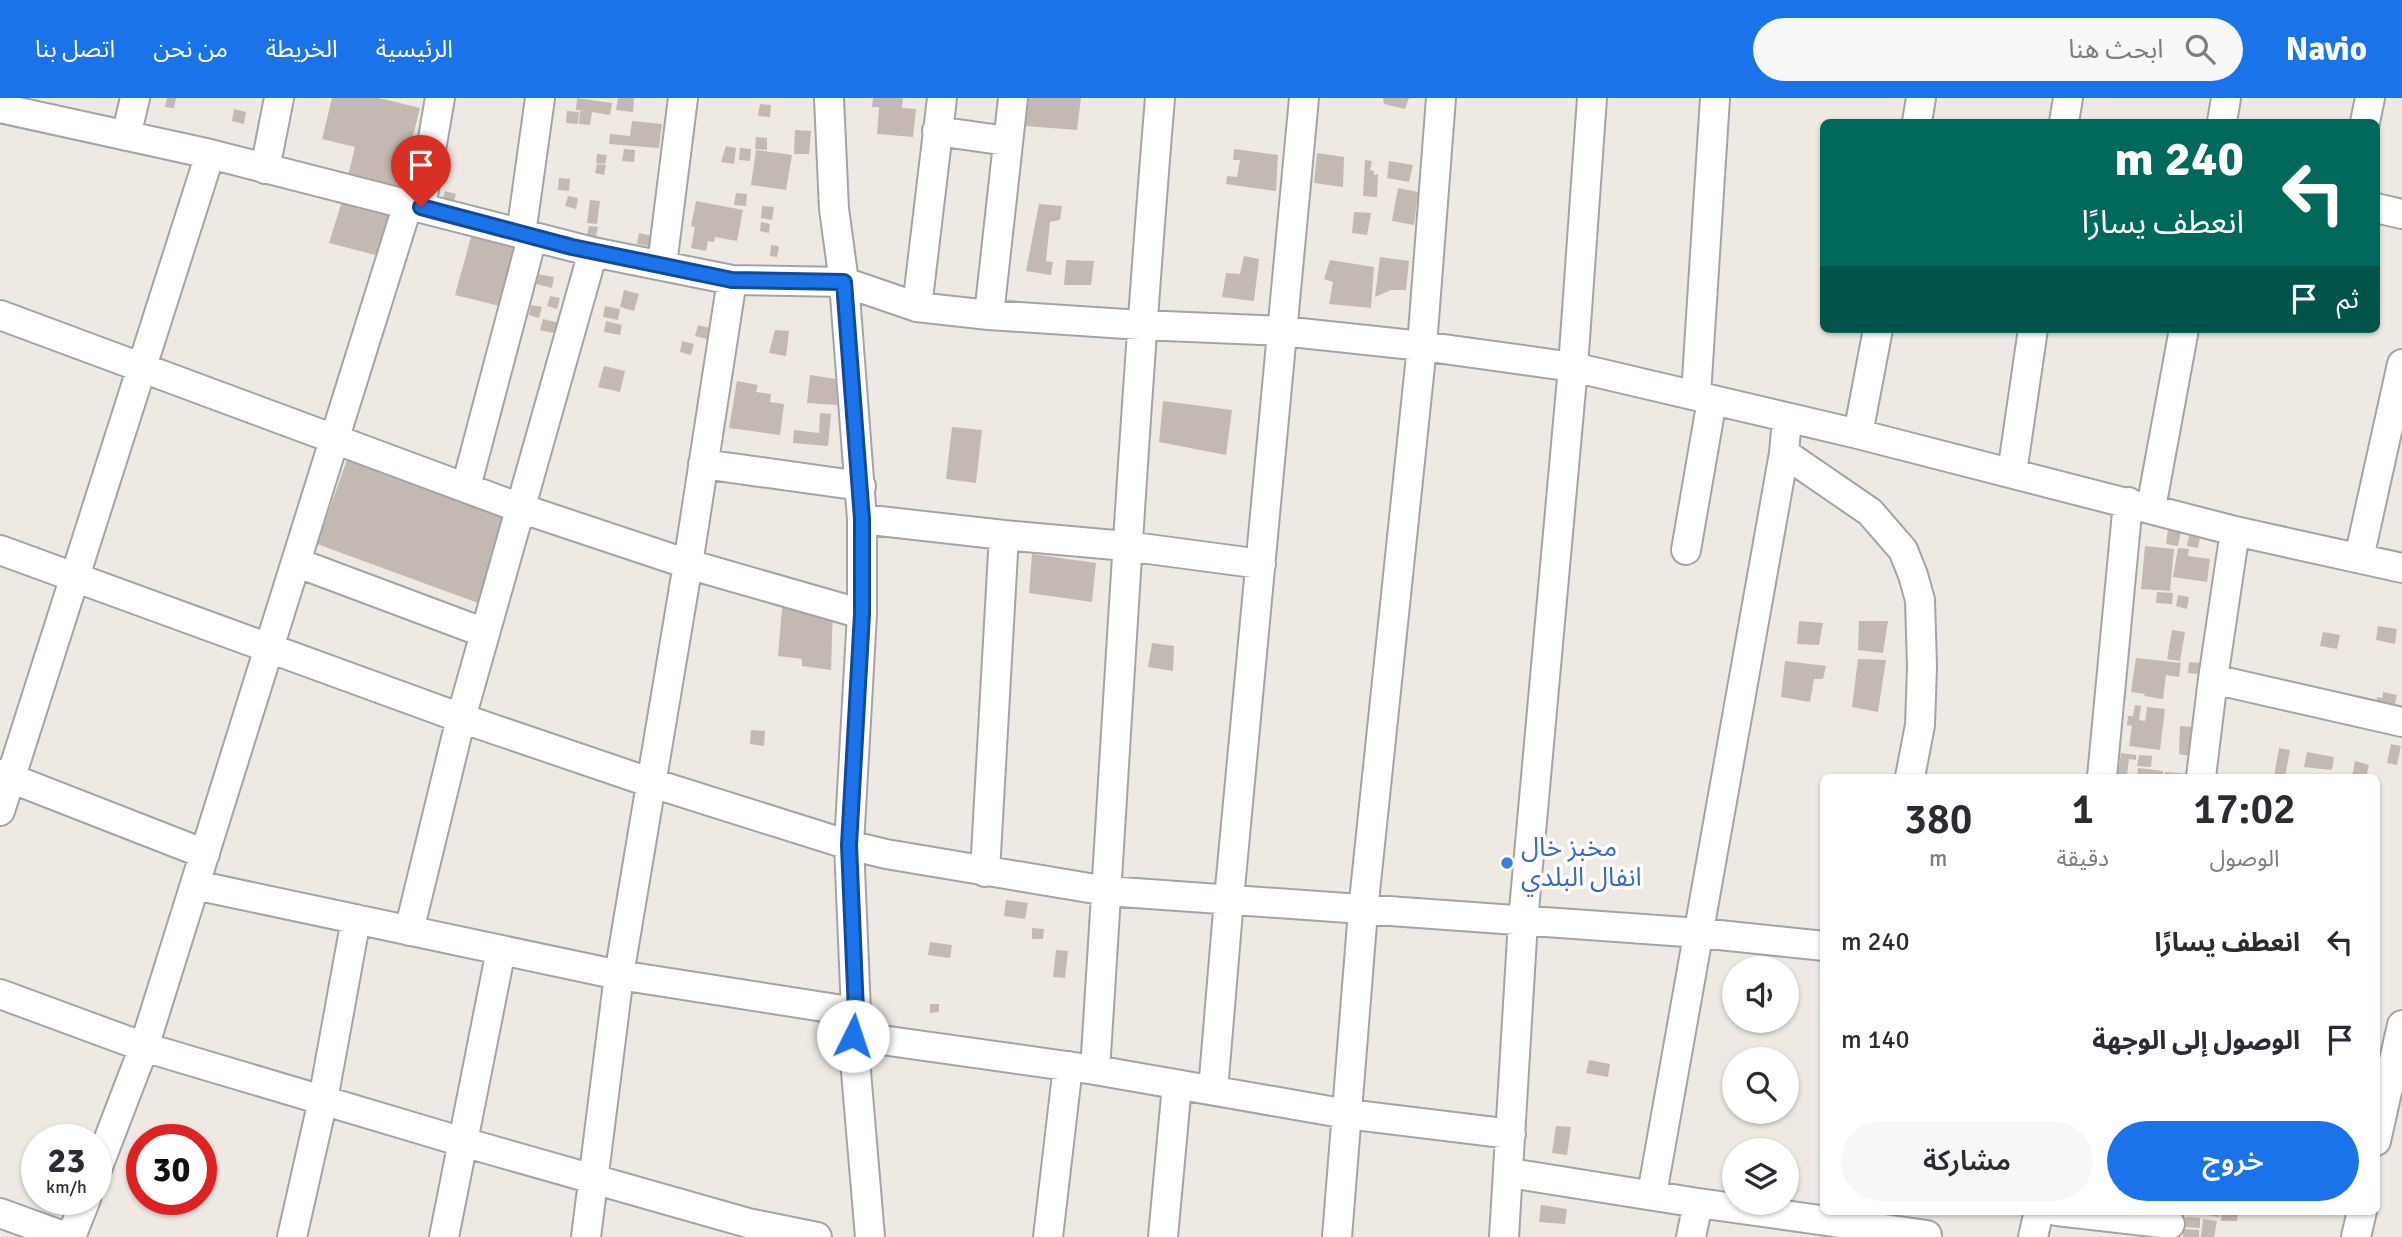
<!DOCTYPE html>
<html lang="ar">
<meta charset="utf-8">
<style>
body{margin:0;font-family:Signika,"Noto Sans Arabic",sans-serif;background:#f7f7f7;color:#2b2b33;direction:rtl;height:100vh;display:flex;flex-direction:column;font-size:26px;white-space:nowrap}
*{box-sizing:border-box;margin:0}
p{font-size:23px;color:#7c7c81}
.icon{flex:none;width:38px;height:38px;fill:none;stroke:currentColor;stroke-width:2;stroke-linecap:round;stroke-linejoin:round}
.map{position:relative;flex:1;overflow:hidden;direction:ltr}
.details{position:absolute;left:1820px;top:676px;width:560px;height:441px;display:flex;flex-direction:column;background:#fff;border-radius:10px;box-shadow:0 2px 5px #0004;direction:rtl}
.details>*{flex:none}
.hud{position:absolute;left:1820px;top:21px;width:560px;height:214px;border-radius:10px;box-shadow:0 2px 5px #0004;direction:rtl;background:#00695c;color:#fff;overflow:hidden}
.fabs{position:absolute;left:1722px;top:858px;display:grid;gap:14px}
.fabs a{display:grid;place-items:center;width:77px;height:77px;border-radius:50%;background:#fff;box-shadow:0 2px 5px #0004;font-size:35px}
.speed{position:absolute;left:21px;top:1026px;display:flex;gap:14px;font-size:35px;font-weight:700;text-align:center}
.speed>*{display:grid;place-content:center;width:91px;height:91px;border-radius:50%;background:#fff;box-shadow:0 2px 5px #0004;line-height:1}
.speed small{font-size:18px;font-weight:400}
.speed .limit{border:10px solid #d22;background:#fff;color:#111}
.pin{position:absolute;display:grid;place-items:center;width:60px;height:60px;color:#fff;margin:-72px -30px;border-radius:50% 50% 50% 0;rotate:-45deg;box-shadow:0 0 7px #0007}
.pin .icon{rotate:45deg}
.me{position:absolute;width:77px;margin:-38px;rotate:4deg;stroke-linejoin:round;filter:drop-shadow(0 0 5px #0008)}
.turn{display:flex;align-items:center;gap:24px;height:147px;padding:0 21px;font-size:32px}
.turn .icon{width:91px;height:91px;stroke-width:2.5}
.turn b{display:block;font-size:49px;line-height:60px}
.then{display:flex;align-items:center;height:66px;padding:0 21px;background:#0003;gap:14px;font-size:26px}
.eta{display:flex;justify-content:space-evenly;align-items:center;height:119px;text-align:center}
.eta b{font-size:42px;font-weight:600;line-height:49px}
.action{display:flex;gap:14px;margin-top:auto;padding:14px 21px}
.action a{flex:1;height:80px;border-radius:42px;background:#1a73e8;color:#fff;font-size:28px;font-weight:600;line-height:80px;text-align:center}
.action a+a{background:#f7f7f7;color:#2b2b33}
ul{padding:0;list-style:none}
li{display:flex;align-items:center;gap:21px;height:98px;padding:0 21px}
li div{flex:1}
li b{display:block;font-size:26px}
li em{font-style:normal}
header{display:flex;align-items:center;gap:42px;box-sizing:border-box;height:98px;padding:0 35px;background:#1a73e8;color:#fff}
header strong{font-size:33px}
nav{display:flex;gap:38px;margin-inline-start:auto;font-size:24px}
.search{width:490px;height:63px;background:#f7f7f7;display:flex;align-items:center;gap:18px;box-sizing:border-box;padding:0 24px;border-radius:38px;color:#7c7c81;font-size:26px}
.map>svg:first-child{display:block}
.building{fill:#c3b9b2}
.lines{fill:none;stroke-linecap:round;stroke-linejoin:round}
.minor-casing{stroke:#a4a4a4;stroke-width:32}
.minor{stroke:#fff;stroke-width:28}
.route-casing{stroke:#114b97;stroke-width:18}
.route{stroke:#1a73e8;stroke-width:12}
.shop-dot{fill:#3f7fe0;stroke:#fff;stroke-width:2.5}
.labels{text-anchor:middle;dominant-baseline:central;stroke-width:7;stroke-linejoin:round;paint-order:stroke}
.shop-label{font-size:26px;fill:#366cbe;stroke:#fff;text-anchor:start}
</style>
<header>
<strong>Navio</strong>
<div class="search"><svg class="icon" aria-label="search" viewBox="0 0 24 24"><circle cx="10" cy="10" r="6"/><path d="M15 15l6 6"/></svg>ابحث هنا</div>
<nav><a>الرئيسية</a><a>الخريطة</a><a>من نحن</a><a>اتصل بنا</a></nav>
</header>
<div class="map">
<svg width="2402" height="1139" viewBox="0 0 2402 1139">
<rect width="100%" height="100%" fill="#eeeae3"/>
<path class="building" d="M167 0H176L174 10 165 9Z
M332 0H379L420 10 400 90 348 78 355 49 322 41Z
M577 0 612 5 610 17 592 14 590 27 579 26 580 13H589L576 12Z
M618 0H634L633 14 616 12Z
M873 0H903L902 10 916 11 913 39 877 36 879 9H872Z
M1029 0H1081L1077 32 1025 28Z
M1383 0H1409L1405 11 1384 6Z
M760 6 771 7 770 19 758 18Z
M234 11 246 14 244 26 232 23Z
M567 13 579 14 578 26 566 25Z
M632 23 662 26 659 50 609 46 610 36 630 38Z
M795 32 811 33 809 56H794Z
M756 39 767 40V52L755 51Z
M726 48 736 50 734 66 721 64Z
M740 50 751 51 750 63 739 62Z
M624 51 635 52 634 64 622 63Z
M1234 51 1278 57 1276 93 1226 86 1227 78 1237 79 1240 62H1233Z
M756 52 792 57 786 92 751 87Z
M1317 55 1344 59 1343 89 1314 85Z
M597 56 607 57 605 66 596 65Z
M1365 62 1372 63 1370 72 1374 73V77L1378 76 1377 99 1363 98Z
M1389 63 1413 67 1409 84 1387 80Z
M597 66 606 67 604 77 595 75Z
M559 80 570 81 569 93 558 92Z
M1398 90 1418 94 1414 127 1392 123Z
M445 93 456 96 453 106 442 104Z
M736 95 747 96 746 108 734 107Z
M568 98 578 100 576 111 565 108Z
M590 102 600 103 597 126 587 125Z
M342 103 400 119 387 160 329 145Z
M696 103 743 112 737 143 715 139 714 144 708 143 706 153 691 150 695 129 691 128Z
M1039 106 1062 108 1060 122 1050 124 1046 163 1053 164 1051 177 1026 173Z
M762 108 774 109 772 122 761 120Z
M1354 114 1371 115 1367 137 1352 135Z
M761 124 770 126 769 135 760 133Z
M589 128 598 129 596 139 587 137Z
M639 135 661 140 659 150 637 146Z
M471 139 523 149 508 210 455 197Z
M771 147 779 148 777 159 770 158Z
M1244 158 1259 161 1254 203 1222 199 1226 175 1240 176Z
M1380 159 1409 163 1406 192H1391L1375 199Z
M1066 162 1094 163 1091 187H1064Z
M1330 162 1374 169 1371 210 1329 206 1333 184 1324 181Z
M538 176 554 179 552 190 536 186Z
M624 192 639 196 634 213 620 209Z
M550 198 560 200 557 211 547 208Z
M531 207 542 209 539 220 529 217Z
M605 208 620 211 618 222 603 219Z
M543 221 564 226 562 237 540 232Z
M606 223 622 227 620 237 604 234Z
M698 227 709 230 707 241 695 238Z
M775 232 789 233 786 258 769 255Z
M682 243 694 246 691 257 680 254Z
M604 268 625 273 620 294 598 289Z
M810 277 836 281 837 307 807 305Z
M737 283 758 287 756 294 771 296 770 304 784 306 780 337 729 330Z
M1163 303 1232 312 1226 357 1159 344Z
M820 315 831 316 828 348 793 345 794 332 819 335Z
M952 329 982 332 976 385 946 381Z
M349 356 511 415 478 505 317 446Z
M2168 431 2181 434 2178 448 2166 446Z
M2189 438 2200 440 2198 450 2187 448Z
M2145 448 2174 451 2170 493 2141 491Z
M2178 450 2189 451 2188 458 2210 461 2207 484 2173 479Z
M1032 456 1096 465 1092 504 1029 495Z
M2157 494 2173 495 2172 506 2156 505Z
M2178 497 2189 499 2187 511 2176 508Z
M783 499 833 508 831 572 802 568V561L778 558Z
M1799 523 1823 525 1819 547 1797 546Z
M1859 523H1888L1883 555 1858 552Z
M2378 528 2397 531 2395 546 2376 542Z
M2172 532 2185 534 2180 563 2167 561Z
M2323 534 2340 537 2337 551 2320 548Z
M1152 545 1174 548 1173 573 1148 569Z
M2136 560 2181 565 2179 579 2166 577 2163 601 2144 598 2145 596 2131 594Z
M1858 561 1886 562 1878 614 1852 609Z
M1785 563 1826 568 1823 581H1814L1810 604 1781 599Z
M2189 564 2200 565 2199 576 2188 575Z
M2383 594 2397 597 2394 611 2376 607 2377 599 2382 600Z
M2135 607 2141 608 2139 622 2145 623 2147 609 2165 611 2160 652 2129 648 2132 628 2127 627 2128 618H2133Z
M2180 628 2193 629 2190 658 2179 656Z
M751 632 765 633 764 648 750 646Z
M2391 646 2401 648 2397 667 2387 665Z
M2279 650 2290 652 2285 679H2274Z
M2307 654 2334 659 2332 672 2304 669Z
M2121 655 2136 657V662L2129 661 2127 678 2118 676Z
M2139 657 2152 658 2151 669 2137 668Z
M2355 663 2369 667 2366 679H2352Z
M2138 670 2163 673V679H2137Z
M2165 674 2190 676 2189 679H2165Z
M1006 802 1028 805 1025 821 1004 818Z
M1032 830 1044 831 1043 841H1032Z
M930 844 952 847 950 860 928 857Z
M1056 852 1068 853 1065 880 1053 879Z
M930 906H939V914L930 915Z
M1589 962 1610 966 1608 979 1586 975Z
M1556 1028 1571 1029 1567 1057 1552 1055Z
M1541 1107 1567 1111 1565 1126 1539 1124Z
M2183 1113H2219V1119Z
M2222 1113H2238L2237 1123H2221Z
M2186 1119 2200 1120V1130L2185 1129Z
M2203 1121 2217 1123 2214 1139H2201Z
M2183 1131 2199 1132V1139H2183Z"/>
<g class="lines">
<g class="minor-casing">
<path id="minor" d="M829 0 834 111 844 184 862 421V516L849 747 856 914 853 938 870 1139
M0 10 210 56 593 154 732 182 844 184 917 209 989 217 1141 227 1282 233 1422 248 1573 269 1858 336 2235 433 2402 470
M1917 24 1921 0
M2064 24 2068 0
M2222 24 2226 0
M2365 24 2370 0
M937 33 1007 43
M126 38 135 0
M265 71 279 0
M421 109 440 0
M2376 110 2402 116
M521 136 540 0
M662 167 683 0
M917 209 942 0
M0 217 520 410 688 466 862 516
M989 217 1013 0
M1696 297 1715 0
M1858 336 1878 231
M1784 355 1870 414 1903 452 1913 477 1920 502 1922 569 1920 627 1910 679
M703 366 861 388
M2012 375 2033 231
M466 389 532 140
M2151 410 2184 231
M862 421 1004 437 1126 448 1261 466
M0 452 461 620 649 684 849 747 886 756 1107 793 1700 835 1824 848
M1686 452 1712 302
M2359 460 2402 266
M298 465 485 535
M2213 581 2402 624
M0 676 205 756
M2102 679 2128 404
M2201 679 2213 581 2235 433
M0 713 210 56
M985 774 1004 437
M195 787 619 877 856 914
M409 833 461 620 593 154
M0 896 144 949 463 1044 748 1125 817 1139
M853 938 1095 972 1347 1016 1511 1036
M1095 972C1116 648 1133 324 1160 0
M1213 992 1229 801 1304 0
M2376 1043 2402 927
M96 1074 144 949 408 106
M1510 1075 1698 1105 1927 1137
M1652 1096 1784 355 1787 321
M2057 1113 2170 1126
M0 1115 66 1139
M71 1139 86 1101
M292 1139 323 1002 356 821
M444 1139 501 852
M586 1139 619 877 688 466 732 182
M1048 1139 1068 968
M1163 1139 1177 987
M1337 1139 1363 813 1422 248 1441 0
M1504 1139 1523 823 1573 269 1592 0
M1691 1139 1698 1105
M2033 1139 2039 1113
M2356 1139 2362 1113"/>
</g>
<use href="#minor" class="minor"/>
</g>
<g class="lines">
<g class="route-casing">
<path id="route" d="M421 109 572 149 732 182 844 184 862 421V516L849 747 856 914 853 938"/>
</g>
<use href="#route" class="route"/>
</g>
<circle class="shop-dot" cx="1507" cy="765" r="7"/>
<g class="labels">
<g class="shop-label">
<text x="1521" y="750">مخبز خال<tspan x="1521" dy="30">انفال البلدي</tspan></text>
</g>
</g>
</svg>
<div class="fabs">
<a><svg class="icon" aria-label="sound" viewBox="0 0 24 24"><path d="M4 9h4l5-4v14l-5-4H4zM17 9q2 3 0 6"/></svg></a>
<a><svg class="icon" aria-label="search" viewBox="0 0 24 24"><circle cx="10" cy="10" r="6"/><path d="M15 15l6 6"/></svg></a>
<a><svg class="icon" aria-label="layers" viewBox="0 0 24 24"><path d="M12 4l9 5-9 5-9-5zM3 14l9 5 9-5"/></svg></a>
</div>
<div class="speed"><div>23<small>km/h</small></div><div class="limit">30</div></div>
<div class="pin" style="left:421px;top:109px;background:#d93025"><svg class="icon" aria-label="arrive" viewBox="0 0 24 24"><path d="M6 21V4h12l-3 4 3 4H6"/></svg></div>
<svg class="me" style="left:853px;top:938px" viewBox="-20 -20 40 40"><circle r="19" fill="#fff"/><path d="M0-13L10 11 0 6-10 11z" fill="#1a73e8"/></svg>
<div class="hud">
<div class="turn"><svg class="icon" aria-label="left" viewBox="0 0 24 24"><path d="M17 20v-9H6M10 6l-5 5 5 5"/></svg><div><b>240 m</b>انعطف يسارًا</div></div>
<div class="then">ثم<svg class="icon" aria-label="arrive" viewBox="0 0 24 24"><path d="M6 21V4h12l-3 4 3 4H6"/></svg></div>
</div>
<section class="details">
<div class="eta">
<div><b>17:02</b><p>الوصول</p></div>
<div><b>1</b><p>دقيقة</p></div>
<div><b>380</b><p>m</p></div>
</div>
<ul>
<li><svg class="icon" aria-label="left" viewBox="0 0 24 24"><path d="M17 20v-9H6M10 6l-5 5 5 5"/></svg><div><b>انعطف يسارًا</b></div><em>240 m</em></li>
<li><svg class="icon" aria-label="arrive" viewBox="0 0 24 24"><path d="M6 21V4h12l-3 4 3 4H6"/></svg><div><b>الوصول إلى الوجهة</b></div><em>140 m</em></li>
</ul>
<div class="action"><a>خروج</a><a>مشاركة</a></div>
</section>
</div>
